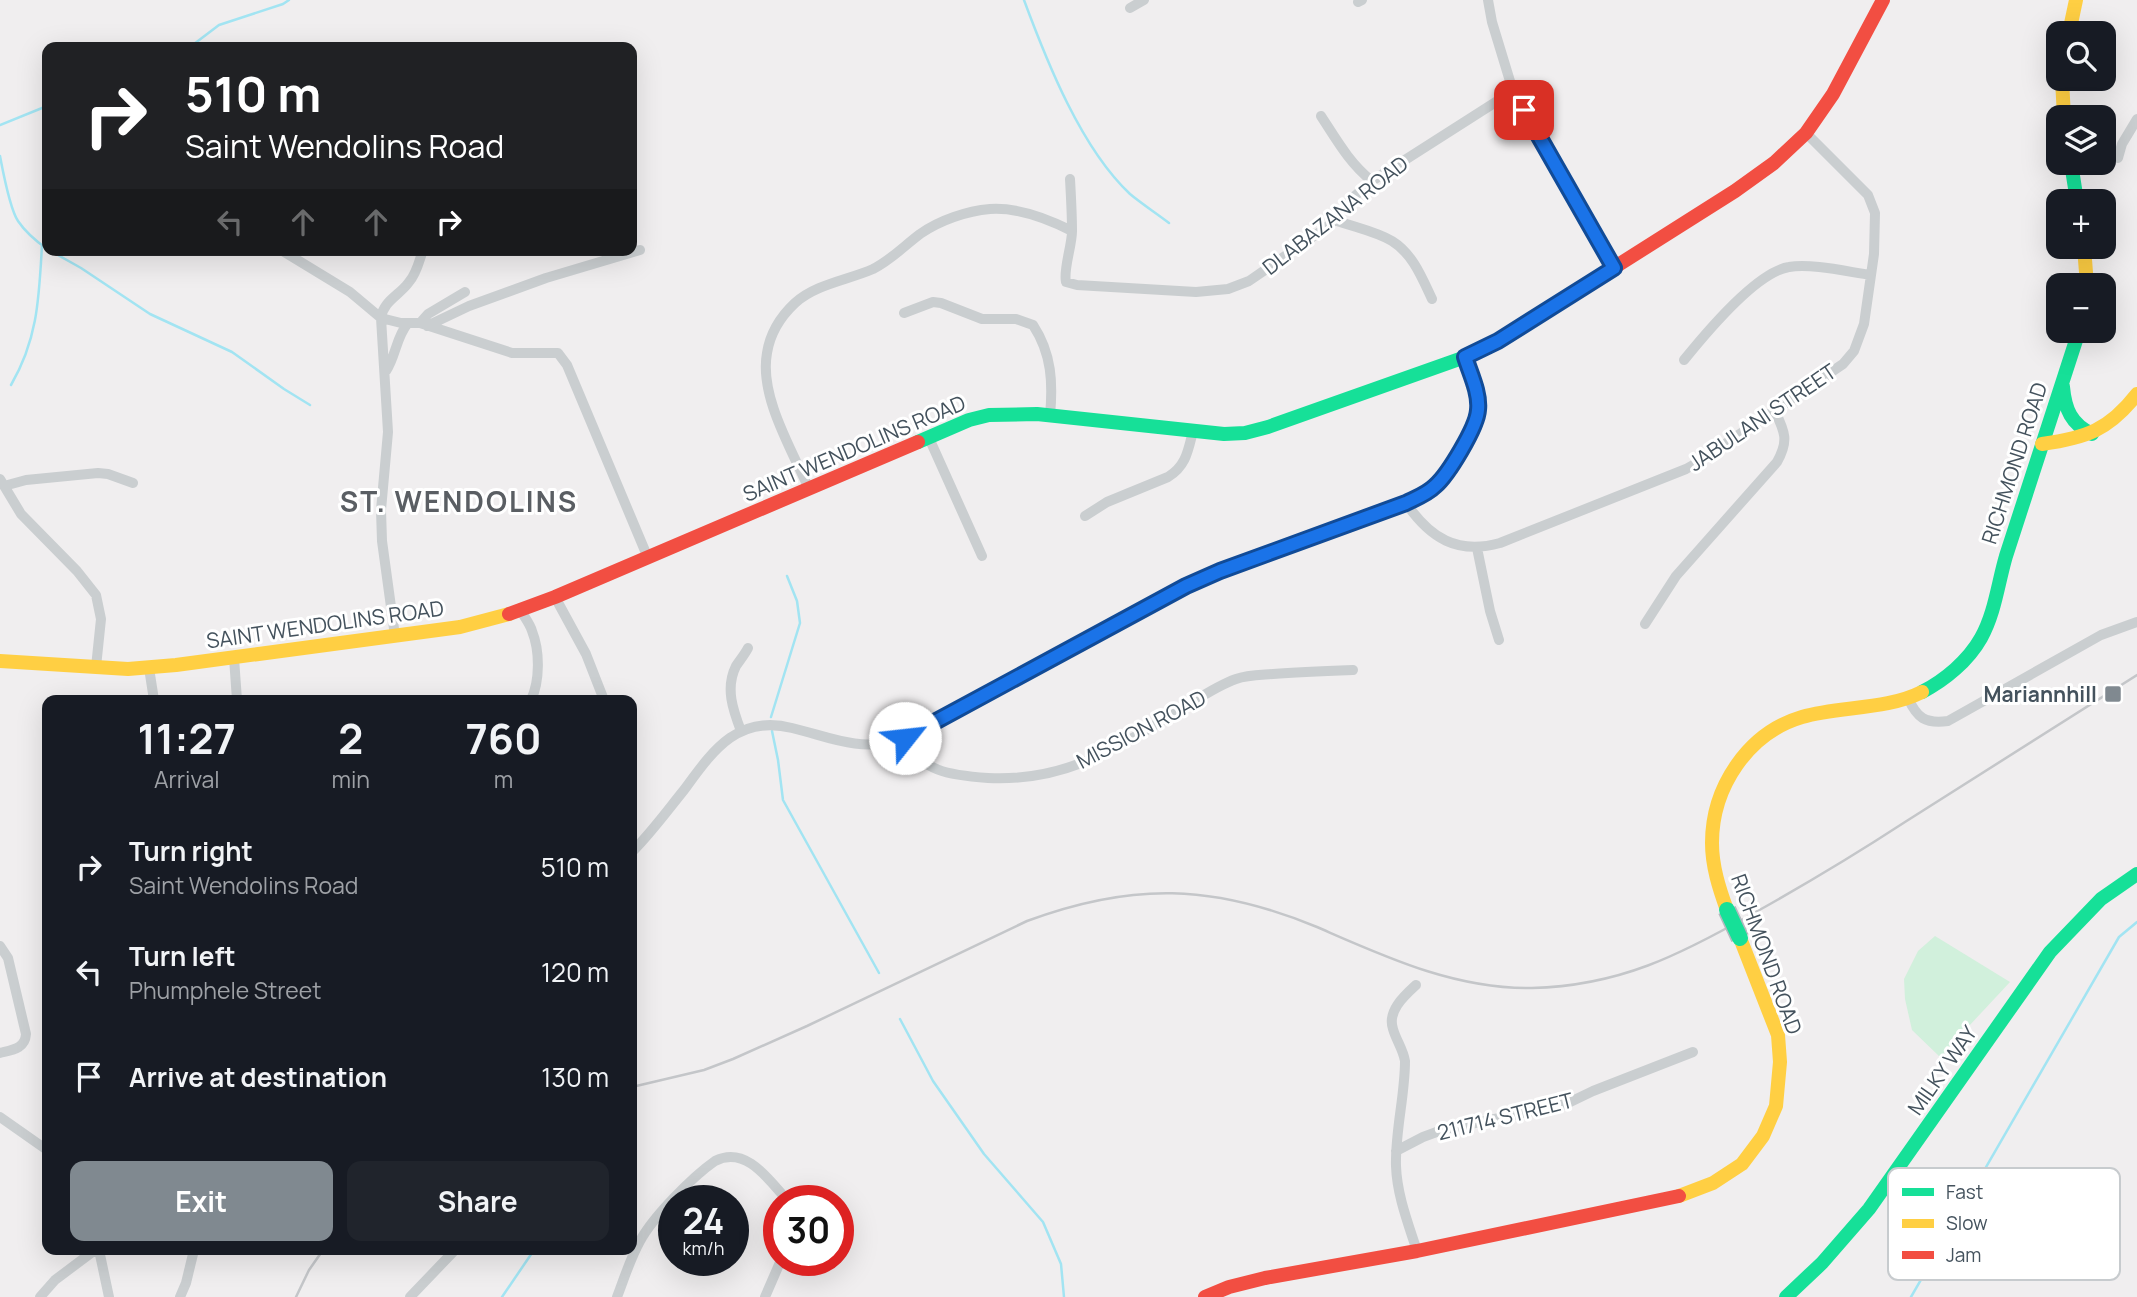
<!DOCTYPE html>
<meta charset="utf-8">
<style>
body{margin:0;font-family:Manrope,sans-serif;background:#20242c;color:#f1f3f6;height:100vh;display:flex;flex-direction:column;font-size:26px;white-space:nowrap}
*{box-sizing:border-box;margin:0}
p{font-size:23px;color:#9ea1a6}
.icon{flex:none;width:38px;height:38px;fill:none;stroke:currentColor;stroke-width:2;stroke-linecap:round;stroke-linejoin:round}
.map{position:relative;flex:1;overflow:hidden}
.drawer{position:absolute;left:42px;top:695px;width:595px;height:560px;display:flex;flex-direction:column;background:#171b24;border-radius:14px;box-shadow:0 7px 28px #0002}
.drawer>*{flex:none}
.guide{position:absolute;left:42px;top:42px;width:595px;height:214px;border-radius:14px;box-shadow:0 7px 28px #0002;background:#202124;color:#fff;overflow:hidden}
.buttons{position:absolute;left:2046px;top:21px;display:grid;gap:14px}
.buttons a{display:grid;place-items:center;width:70px;height:70px;border-radius:14px;background:#171b24;box-shadow:0 7px 28px #0002;font-size:35px}
.speed{position:absolute;left:658px;top:1185px;display:flex;gap:14px;font-size:35px;font-weight:700;text-align:center}
.speed>*{display:grid;place-content:center;width:91px;height:91px;border-radius:50%;background:#171b24;box-shadow:0 7px 28px #0002;line-height:1}
.speed small{font-size:18px;font-weight:400}
.speed .limit{border:10px solid #d22;background:#fff;color:#111}
.pin{position:absolute;display:grid;place-items:center;width:60px;height:60px;color:#fff;margin:-30px;border-radius:14px;box-shadow:0 4px 10px #0006}
.me{position:absolute;width:77px;margin:-38px;rotate:61deg;stroke-linejoin:round;filter:drop-shadow(0 0 5px #0008)}
.turn{display:flex;align-items:center;gap:24px;height:147px;padding:0 28px;font-size:32px}
.turn .icon{width:91px;height:91px;stroke-width:2.5}
.turn b{display:block;font-size:49px;line-height:60px}
.lanes{display:flex;align-items:center;height:66px;padding:0 28px;background:#0003;justify-content:center;gap:35px;direction:ltr}
.lanes .off{opacity:.35}
.eta{display:flex;justify-content:space-evenly;align-items:center;height:119px;text-align:center}
.eta b{font-size:42px;font-weight:700;line-height:49px}
.action{display:flex;gap:14px;margin-top:auto;padding:14px 28px}
.action a{flex:1;height:80px;border-radius:14px;background:#808990;color:#fff;font-size:28px;font-weight:700;line-height:80px;text-align:center}
.action a+a{background:#20242c;color:#f1f3f6}
ul{padding:0;list-style:none}
li{display:flex;align-items:center;gap:21px;height:105px;padding:0 28px}
li div{flex:1}
li b{display:block;font-size:26px}
li em{font-style:normal}
.map>svg:first-child{display:block}
.green{fill:#d1f0dc}
.lines{fill:none;stroke-linecap:round;stroke-linejoin:round}
.stream{stroke:#a2e4f2;stroke-width:2.5}
.street{stroke:#caced0;stroke-width:10}
.fast{stroke:#16e098;stroke-width:14}
.slow{stroke:#ffcf43;stroke-width:14}
.jam{stroke:#f24e42;stroke-width:14}
.rail{stroke:#c4c6c9;stroke-width:2.5}
.fast-bridge-casing{stroke:#b3b9bf;stroke-width:19;stroke-linecap:butt}
.fast-bridge{stroke:#16e098;stroke-width:16}
.route-casing{stroke:#114b97;stroke-width:18}
.route{stroke:#1a73e8;stroke-width:12}
.poi-dot{fill:#808990;stroke:#fff;stroke-width:2.5}
.labels{text-anchor:middle;dominant-baseline:central;stroke-width:6;stroke-linejoin:round;paint-order:stroke}
.street-label{font-size:21px;fill:#44525d;stroke:#fff}
.poi-label{font-size:21px;font-weight:bold;fill:#44525d;stroke:#fff;text-anchor:end}
.district-label{font-size:28px;font-weight:bold;letter-spacing:2px;fill:#5a5e63;stroke:#fff}
.key{fill:#fff;stroke:#c7cbce;stroke-width:2}
.key-label{font-size:19px;fill:#44525d}
</style>
<div class="map">
<svg width="2137" height="1297" viewBox="0 0 2137 1297">
<rect width="100%" height="100%" fill="#f0eeef"/>
<path class="green" d="M1935 936 2010 982 1940 1057 1912 1030 1905 999 1904 979 1918 951Z"/>
<g class="lines">
<path class="stream" d="M1024 0C1047 62 1081 148 1130 194 1142 204 1156 213 1169 223
M190 47 219 25 283 4 289 0
M0 125 47 106
M0 156C3 172 10 209 18 221 26 233 36 241 47 249
M49 250 81 268 150 314 232 352 284 389 310 405
M11 385C38 339 39 297 42 245
M771 717 800 623 797 601 787 576
M772 731 778 760 783 800 879 973
M900 1019 933 1081 984 1154 1043 1222 1061 1264 1064 1297
M502 1297 534 1250
M1911 1297 2119 937 2137 922"/>
<path class="street" d="M1488 0 1492 22 1513 91 1614 268
M1358 2 1362 0
M1130 8 1144 0
M1321 116C1336 139 1350 164 1372 181
M2118 158 2122 144 2137 119
M1070 179C1071 197 1072 214 1072 231 1072 246 1063 270 1066 282L1077 285 1196 292 1228 289 1249 281 1324 229 1335 220 1349 201 1372 181 1513 91
M1335 220C1353 227 1375 231 1392 241 1413 254 1422 278 1432 299
M281 250 350 292 381 318 401 323H420L512 353H558L567 365 648 558
M904 313 933 302 941 303 982 319H1016L1033 325C1052 354 1053 383 1050 416
M420 323 428 314 465 292
M427 326 469 306 546 278 640 250
M1684 360C1705 334 1756 272 1789 267 1811 263 1849 272 1871 275
M386 371C396 356 396 337 408 323
M929 438 982 556
M0 479 21 514 77 571 96 595 101 619 96 667
M4 486 26 480 98 473 108 474 133 483
M809 489C792 450 759 396 767 353 770 334 780 317 795 303 816 284 848 280 873 269 891 260 904 246 920 234 940 220 967 211 990 209 1018 207 1048 219 1072 231
M1406 503C1430 538 1457 555 1500 543L1686 469 1700 461 1843 364 1854 351 1864 324 1874 254 1875 213 1868 195 1806 133
M1085 516 1107 502 1168 477C1186 466 1188 451 1193 431
M1477 548 1490 611 1499 640
M555 597 586 654 604 700
M521 611C525 618 530 624 532 631 540 651 540 681 531 700
M1645 624 1676 576 1777 462C1789 441 1785 432 1775 411
M395 636 382 541 381 510 388 432 381 318C383 301 400 295 409 282 417 273 419 261 423 250
M234 658 237 700
M149 668 154 700
M1908 698C1917 718 1925 724 1948 721L2101 635 2137 622
M741 731C733 710 725 688 736 666 740 660 745 654 748 648
M897 741C929 771 944 775 988 778 1066 782 1116 748 1180 710 1198 699 1216 686 1236 679 1247 675 1261 675 1273 674 1299 672 1326 671 1353 670
M632 852C651 833 667 811 684 790 712 752 737 714 792 728 830 737 856 751 897 741L1199 579 1406 503C1416 498 1427 494 1435 486 1448 475 1477 427 1478 410 1480 393 1470 373 1465 357
M0 946 8 958 26 1034C25 1049 12 1050 0 1053
M1416 985C1404 996 1387 1011 1393 1029 1396 1040 1403 1049 1405 1061 1405 1096 1395 1131 1396 1166 1397 1195 1408 1223 1417 1251
M0 1117 47 1150
M1396 1151 1423 1137 1442 1130 1566 1104 1593 1091 1693 1052
M99 1250 109 1297
M40 1297 55 1280 95 1250
M180 1297 186 1283 194 1250
M410 1297 455 1250
M617 1297C624 1279 630 1259 640 1241 653 1217 692 1177 715 1161 746 1145 769 1180 787 1200
M765 1297 781 1260"/>
<path class="fast" d="M2071 163 2077 201
M2063 387C2065 409 2071 424 2092 434
M918 442 969 420 989 415 1037 414 1224 434 1245 433 1268 427 1468 356
M1922 692C1945 680 1968 661 1981 638 1995 613 1998 583 2006 556 2030 481 2054 406 2079 331
M1786 1297 1822 1263 1869 1209 2050 952 2101 899 2137 874"/>
<path class="slow" d="M2069 33 2076 0
M2062 79 2064 117
M2084 247 2087 285
M2042 444C2086 438 2109 430 2137 394
M0 661 128 669 176 665 460 627 509 614
M1727 910C1719 888 1712 866 1712 843 1712 787 1748 733 1802 717 1841 706 1886 710 1922 692
M1679 1196 1713 1183 1742 1164 1763 1136 1776 1106 1780 1062 1778 1035 1740 938"/>
<path class="jam" d="M1468 356 1498 341 1735 191 1774 163 1806 133 1833 94 1883 0
M509 614 555 597 918 442
M1205 1297 1229 1287 1265 1278 1417 1251 1679 1196"/>
<path class="rail" d="M632 1087 704 1070 733 1059 807 1026 1027 921C1132 882 1213 884 1317 927 1386 957 1454 989 1532 988 1619 986 1680 955 1754 913 1806 884 1856 854 1905 822 1983 773 2060 724 2137 675
M296 1297 309 1270 323 1250"/>
<g class="fast-bridge-casing">
<path id="fast-bridge" d="M1727 910 1740 938"/>
</g>
<use href="#fast-bridge" class="fast-bridge"/>
</g>
<g class="lines">
<g class="route-casing">
<path id="route" d="M905 738 1186 586 1220 571 1406 503C1416 498 1427 494 1435 486 1448 475 1477 427 1478 410 1480 393 1470 373 1465 357L1498 341 1614 268 1524 110"/>
</g>
<use href="#route" class="route"/>
</g>
<rect class="poi-dot" x="2104" y="685" width="18" height="18" rx="3.5"/>
<g class="labels">
<g class="street-label">
<text transform="translate(1335 215) rotate(-38)">DLABAZANA ROAD</text>
<text transform="translate(1762 417) rotate(-34)">JABULANI STREET</text>
<text transform="translate(854 448) rotate(-23)">SAINT WENDOLINS ROAD</text>
<text transform="translate(2014 463) rotate(-72)">RICHMOND ROAD</text>
<text transform="translate(325 624) rotate(-8)">SAINT WENDOLINS ROAD</text>
<text transform="translate(1141 729) rotate(-28)">MISSION ROAD</text>
<text transform="translate(1767 954) rotate(70)">RICHMOND ROAD</text>
<text transform="translate(1942 1070) rotate(-55)">MILKY WAY</text>
<text transform="translate(1505 1116) rotate(-14)">211714 STREET</text>
</g>
<g class="poi-label">
<text x="2097" y="694">Mariannhill</text>
</g>
<g class="district-label">
<text x="459" y="501">ST. WENDOLINS</text>
</g>
</g>
<rect x="1888" y="1168" width="232" height="112" rx="10" class="key"/>
<rect x="1902" y="1188" width="32" height="8" fill="#16e098"/>
<rect x="1902" y="1219" width="32" height="9" fill="#ffcf43"/>
<rect x="1902" y="1251" width="32" height="8" fill="#f24e42"/>
<g class="key-label">
<text x="1946" y="1199">Fast</text>
<text x="1946" y="1230">Slow</text>
<text x="1946" y="1262">Jam</text>
</g>
</svg>
<div class="buttons">
<a><svg class="icon" aria-label="search" viewBox="0 0 24 24"><circle cx="10" cy="10" r="6"/><path d="M15 15l6 6"/></svg></a>
<a><svg class="icon" aria-label="layers" viewBox="0 0 24 24"><path d="M12 4l9 5-9 5-9-5zM3 14l9 5 9-5"/></svg></a>
<a>+</a>
<a>−</a>
</div>
<div class="speed"><div>24<small>km/h</small></div><div class="limit">30</div></div>
<div class="pin" style="left:1524px;top:110px;background:#d93025"><svg class="icon" aria-label="arrive" viewBox="0 0 24 24"><path d="M6 21V4h12l-3 4 3 4H6"/></svg></div>
<svg class="me" style="left:905px;top:738px" viewBox="-20 -20 40 40"><circle r="19" fill="#fff"/><path d="M0-13L10 11 0 6-10 11z" fill="#1a73e8"/></svg>
<div class="guide">
<div class="turn"><svg class="icon" aria-label="right" viewBox="0 0 24 24"><path d="M7 20v-9h11M14 6l5 5-5 5"/></svg><div><b>510 m</b>Saint Wendolins Road</div></div>
<div class="lanes"><svg class="icon off" aria-label="left" viewBox="0 0 24 24"><path d="M17 20v-9H6M10 6l-5 5 5 5"/></svg><svg class="icon off" aria-label="ahead" viewBox="0 0 24 24"><path d="M12 20V5M6 11l6-6 6 6"/></svg><svg class="icon off" aria-label="ahead" viewBox="0 0 24 24"><path d="M12 20V5M6 11l6-6 6 6"/></svg><svg class="icon" aria-label="right" viewBox="0 0 24 24"><path d="M7 20v-9h11M14 6l5 5-5 5"/></svg></div>
</div>
<section class="drawer">
<div class="eta">
<div><b>11:27</b><p>Arrival</p></div>
<div><b>2</b><p>min</p></div>
<div><b>760</b><p>m</p></div>
</div>
<ul>
<li><svg class="icon" aria-label="right" viewBox="0 0 24 24"><path d="M7 20v-9h11M14 6l5 5-5 5"/></svg><div><b>Turn right</b><p>Saint Wendolins Road</p></div><em>510 m</em></li>
<li><svg class="icon" aria-label="left" viewBox="0 0 24 24"><path d="M17 20v-9H6M10 6l-5 5 5 5"/></svg><div><b>Turn left</b><p>Phumphele Street</p></div><em>120 m</em></li>
<li><svg class="icon" aria-label="arrive" viewBox="0 0 24 24"><path d="M6 21V4h12l-3 4 3 4H6"/></svg><div><b>Arrive at destination</b></div><em>130 m</em></li>
</ul>
<div class="action"><a>Exit</a><a>Share</a></div>
</section>
</div>
